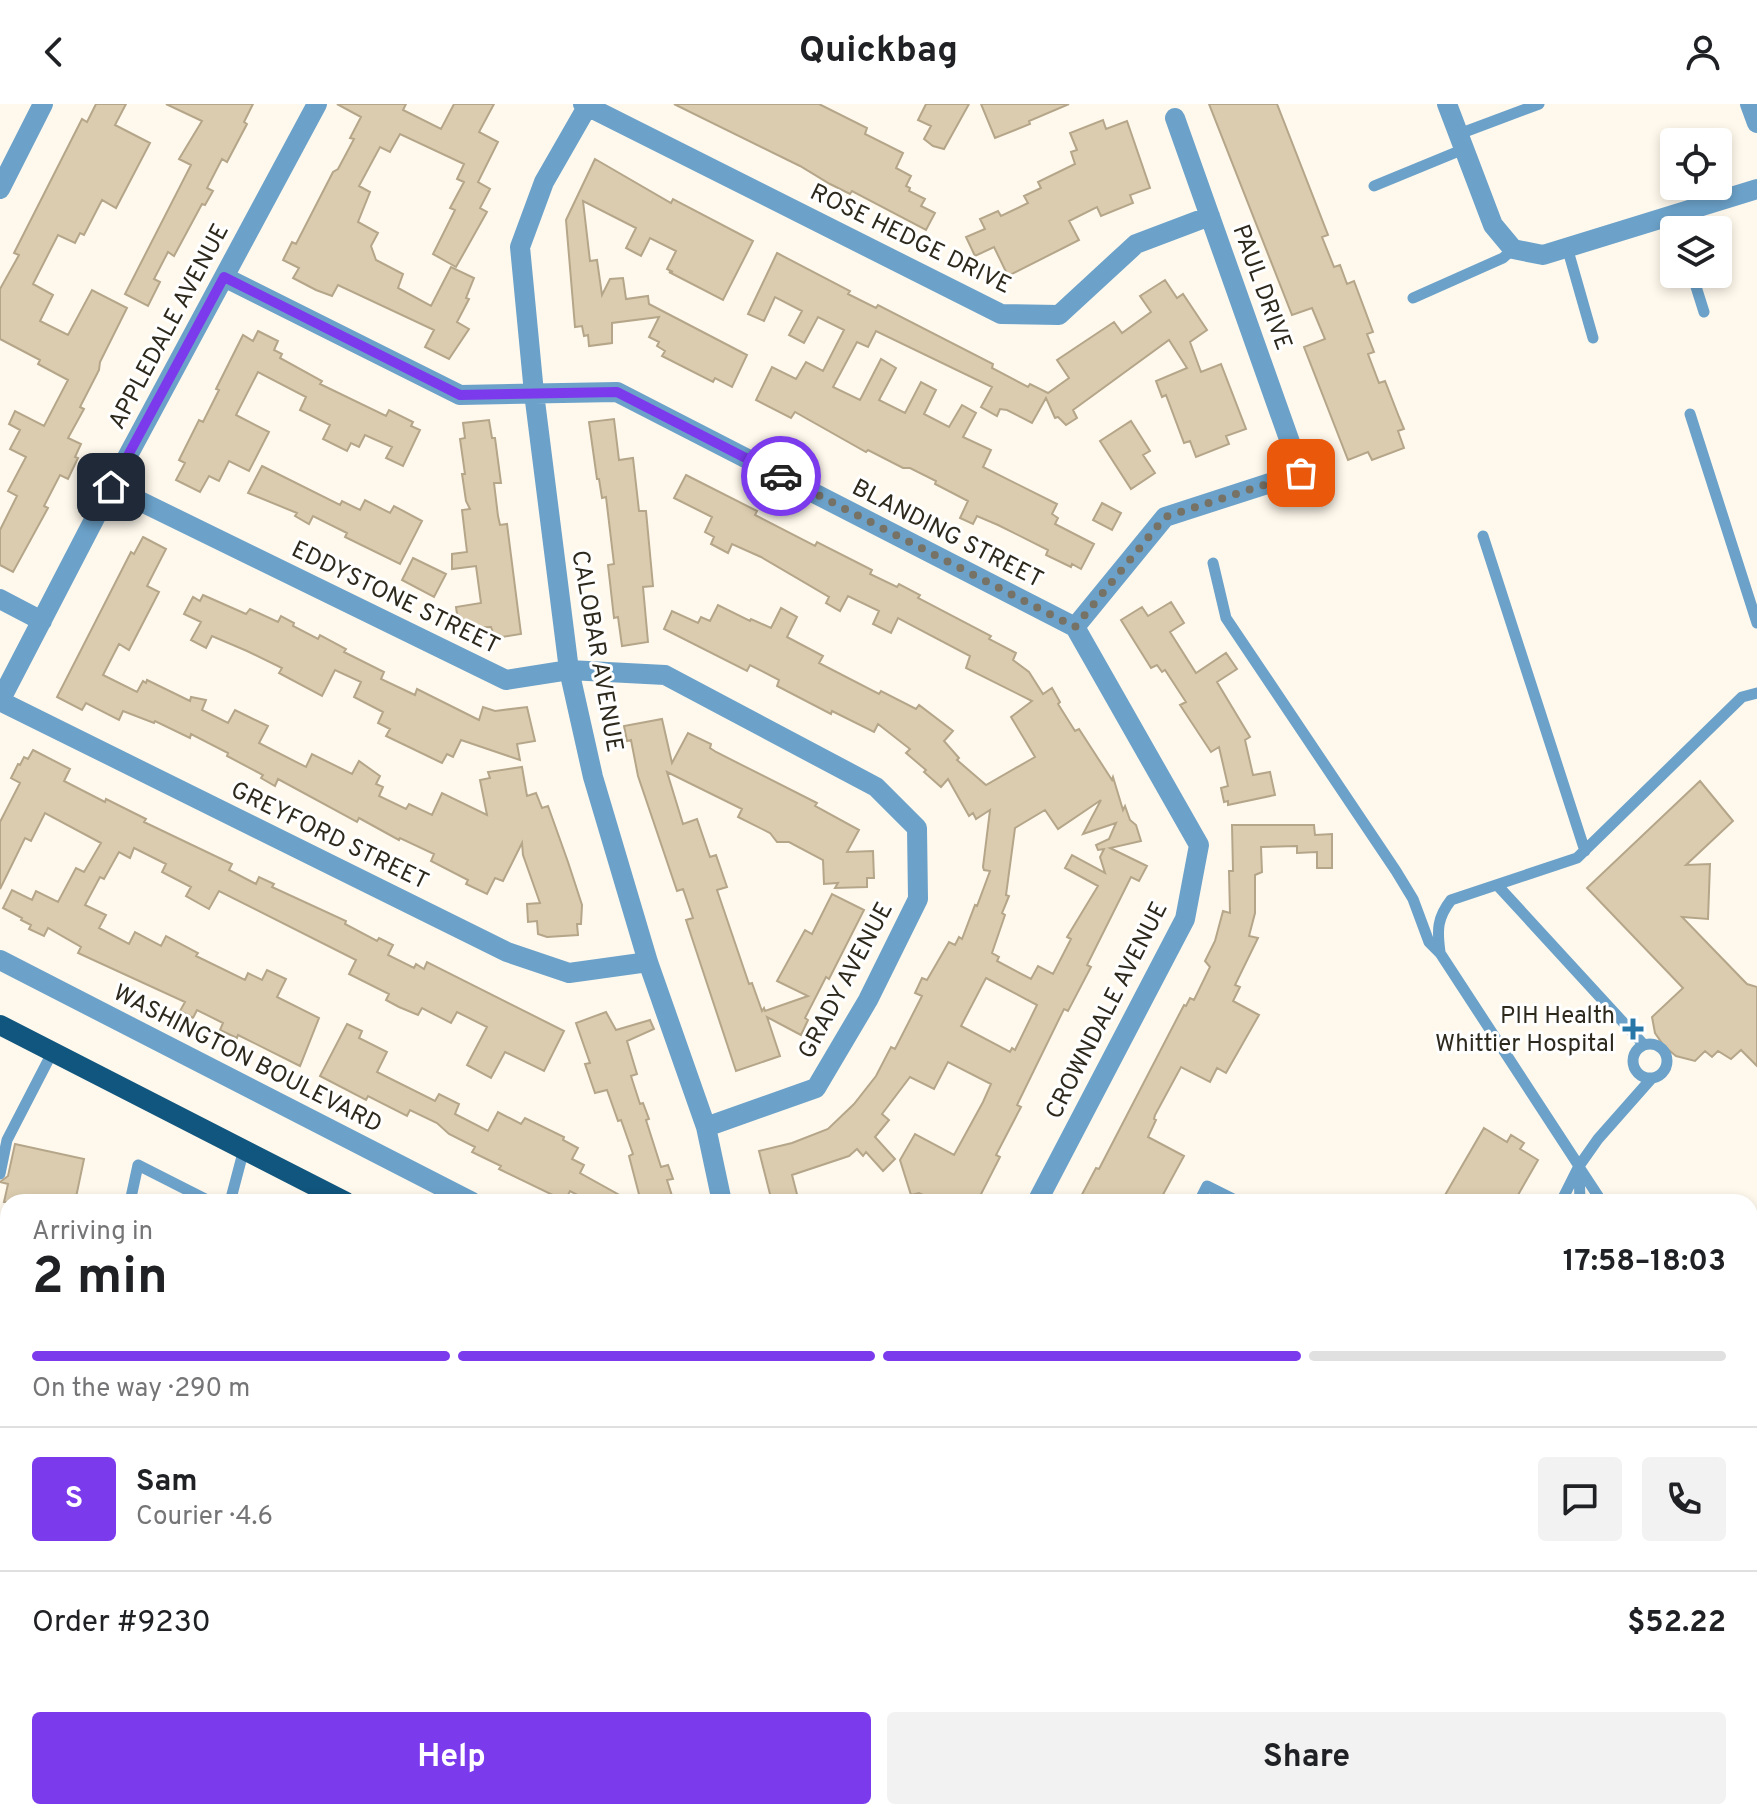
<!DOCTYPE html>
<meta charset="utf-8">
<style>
:root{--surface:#fff;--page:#f2f2f2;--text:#202124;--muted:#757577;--line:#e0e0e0;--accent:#7c3aed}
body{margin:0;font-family:Overpass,sans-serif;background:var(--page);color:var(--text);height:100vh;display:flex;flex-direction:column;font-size:30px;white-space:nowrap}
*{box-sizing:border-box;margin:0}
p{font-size:26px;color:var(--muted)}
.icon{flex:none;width:44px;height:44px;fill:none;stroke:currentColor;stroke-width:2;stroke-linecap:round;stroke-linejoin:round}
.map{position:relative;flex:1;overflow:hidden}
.sheet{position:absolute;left:0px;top:1090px;width:1758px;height:626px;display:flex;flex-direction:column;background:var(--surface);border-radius:24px 24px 0 0;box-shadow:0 4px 12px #0003}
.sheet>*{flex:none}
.controls{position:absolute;left:1660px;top:24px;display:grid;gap:16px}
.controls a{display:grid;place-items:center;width:72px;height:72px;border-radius:8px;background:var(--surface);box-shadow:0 4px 12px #0003;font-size:40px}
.pin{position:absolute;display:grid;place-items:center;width:68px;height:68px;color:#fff;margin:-34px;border-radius:16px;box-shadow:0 4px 12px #0006}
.courier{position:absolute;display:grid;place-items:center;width:80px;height:80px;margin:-40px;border:6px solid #7c3aed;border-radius:50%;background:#fff;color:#222;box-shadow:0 2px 10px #0007}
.headline em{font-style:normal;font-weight:700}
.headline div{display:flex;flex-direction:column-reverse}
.headline{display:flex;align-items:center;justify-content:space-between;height:136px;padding:0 32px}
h1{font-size:52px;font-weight:700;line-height:60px}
.bar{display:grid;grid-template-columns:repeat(4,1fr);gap:12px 8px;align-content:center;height:96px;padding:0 32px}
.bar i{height:10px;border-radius:6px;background:var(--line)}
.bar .selected{background:var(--accent)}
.bar p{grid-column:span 4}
.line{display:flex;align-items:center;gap:20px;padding:0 32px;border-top:2px solid var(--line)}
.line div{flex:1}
.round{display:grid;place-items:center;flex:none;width:84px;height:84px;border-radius:8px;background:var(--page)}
.primary-button{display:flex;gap:16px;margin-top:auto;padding:16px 32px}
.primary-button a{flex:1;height:92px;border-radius:8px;background:var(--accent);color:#fff;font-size:32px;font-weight:700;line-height:92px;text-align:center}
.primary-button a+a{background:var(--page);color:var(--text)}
header{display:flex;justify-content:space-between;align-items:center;height:104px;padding:0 32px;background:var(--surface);font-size:36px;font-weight:700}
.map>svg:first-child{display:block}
</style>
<header><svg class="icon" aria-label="back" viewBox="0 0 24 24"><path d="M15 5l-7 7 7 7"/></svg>Quickbag<svg class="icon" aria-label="person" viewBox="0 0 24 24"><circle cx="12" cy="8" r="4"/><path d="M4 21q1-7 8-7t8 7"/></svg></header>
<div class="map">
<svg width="1757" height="1715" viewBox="0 0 1757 1715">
<rect width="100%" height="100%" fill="#fff9ed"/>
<!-- building -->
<path fill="#dbccaf" stroke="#b5a68a" stroke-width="2" fill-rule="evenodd" d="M96,0H126L115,21L150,39L116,104L102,96L84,131L80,129L75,139L58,131L33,180L53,191L40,217L68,231L92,186L127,204L100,258L99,266L80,303L84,305L68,334L81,340L75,353L78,354L68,375L60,371L44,402L48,404L13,468L0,461V426L17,392L8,387L26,353L10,345L20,326L9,320L15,307L44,322L68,276L38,260L40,256L0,235V185L19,151L14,149L82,15L87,18Z
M166,0H253L244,18L247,20L227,58L222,55L207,84L213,87L205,101L202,100L174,152L168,148L154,175L160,178L148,202L125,190L191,61L179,55L202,17Z
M337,0H406L403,6L441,25L454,0H494L479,28L498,38L478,78L490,85L480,104L487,108L456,163L433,150L455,106L450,104L464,78L457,75L464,60L400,30L390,48L380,43L359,82L370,88L358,118L378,129L371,142L376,156L403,170L398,184L431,202L451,163L474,174L466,194L469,195L457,218L469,225L449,255L425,243L434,226L338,181L332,192L316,186L293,174L299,164L283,156L292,138L296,140L333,68L338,65L354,35L350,34L361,13Z
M674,0H819L867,24L865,30L903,49L896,64L911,72L906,82L910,84L909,87L925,95L921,102L935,109L926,126L852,87L850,90L830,80L800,62Z
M926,0H969L944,45L933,42L924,35L931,22L918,16Z
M981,0H1069L1029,17L1030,20L995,34Z
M1209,0H1277L1328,131L1322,133L1334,163L1340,161L1347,180L1354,177L1373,228L1367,230L1374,248L1368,250L1379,279L1385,277L1399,313L1404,325L1398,327L1404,344L1372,356L1368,348L1348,356L1304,243L1325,235L1312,204L1292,211Z
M1103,16L1106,25L1127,17L1150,84L1130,91L1133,99L1101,112L1097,103L1069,117L1079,136L1008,172L994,143L975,152L966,133L985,125L980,115L998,107L1001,112L1028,99L1024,92L1041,84L1038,78L1075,60L1071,48L1077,46L1070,29Z
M595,55L671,99L673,95L753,137L723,196L669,168H673L667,165L676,147L650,134L641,152L626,144L636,124L583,97L590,157L597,156L602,191L610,175L623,174L626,195L648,192L649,200L747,251L732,283L715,274L713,278L662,252L665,247L657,242L659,238L649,233L659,213L612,219V239L589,242L588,231L584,232L582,222L575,223L566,116Z
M777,149L850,187L848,190L876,204L878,201L993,260L992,264L1028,283L1030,280L1048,289L1069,274L1057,256L1114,218L1122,229L1151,208L1140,192L1165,176L1177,194L1183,190L1207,226L1190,238L1201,268L1221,260L1246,325L1226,332L1229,340L1196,353L1190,337L1184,339L1166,291L1162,293L1156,277L1187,264L1169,236L1073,306L1077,314L1066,321L1058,313L1055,314L1046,294L1032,319L1007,306L1000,305L997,312L981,303L992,283L876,227L868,243L857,238L833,283L860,296L881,255L896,264L879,296L905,309L921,278L936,286L924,310L949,323L962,301L976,309L963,333L991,346L983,363L1057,400L1052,410L1058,414L1055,420L1094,440L1081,465L1072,460L1071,463L1046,451L1048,446L998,421L977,412L973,420L960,414L968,397L935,380L936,377L910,364H903L868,346L866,348L795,308L791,314L756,296L772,263L796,275L806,258L823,267L844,226L818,213L804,239L789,231L802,207L775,193L764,217L748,210Z
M258,227L278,237L274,246L282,250L280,254L322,277L320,280L386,312L389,306L413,318L411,322L420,326L403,362L386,354L392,343L365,331L359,343L351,339L347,347L323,335L330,321L300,306L306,293L258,268L236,311L269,328L249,367L229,357L219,377L209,372L200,388L176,376L185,359L179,356L199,316L203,318L219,286L216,285L243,231L253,237Z
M614,315L619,356L633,354L639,407H646L653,482L643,483L648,538L622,542L618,513L614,514L608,461L614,460L606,393L602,394L599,375H597L589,318Z
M489,316L492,334H495L501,379H494L498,412L500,421L507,420L521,530L495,534L491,523L459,524L456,503L481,499L476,462L452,465V450L467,448L462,406L470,405L466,397L462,370H465L460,335L465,334L463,319Z
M1131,317L1150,347L1143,351L1155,369L1131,385L1100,337Z
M262,362L340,401L342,397L360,406L365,396L390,409L394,402L422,417L400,460L345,433L347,429L313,412L309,420L295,412L297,409L248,389Z
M686,371L757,407L755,411L815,442L817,438L872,466L870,470L897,483L899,480L920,491L918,494L991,532L989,535L1016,549L1013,556L1029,568L1043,590L1052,584L1060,598L1058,600L1075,627L1079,625L1112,676L1113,673L1123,706L1125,702L1130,716L1136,721L1141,737L1110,744L1147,762L1139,777L1131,773L1087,861L1091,863L1068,907L1064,905L1017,1001L1021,1003L996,1051L1000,1053L977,1098H937L919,1089L911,1091L900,1056L915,1030L954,1051L983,998L991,980L948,958L934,985L910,973L882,1010L889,1016L875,1033L895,1055L883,1067L866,1048L863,1052L857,1045L849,1052L792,1071L799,1098H772L759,1047L792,1039L828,1025L854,1000L876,972L891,943L895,945L922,892L915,889L922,874L927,876L949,838L955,841L959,833L962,835L975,801L977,802L990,767L984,766L983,763L990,706L976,715L973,709L969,712L948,675L941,683L924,668L926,666L906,649L910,645L878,620L874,628L832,607L831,610L777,582L779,576L750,561L747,567L664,525L672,507L698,519L701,513L710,517L718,501L750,517L751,515L771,524L781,504L797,513L787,533L823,552L819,559L879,590L881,587L916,605L919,601L953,627L944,637L959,654L957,656L986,681L1035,653L1011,613L1032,597L966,564L970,552L898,514L891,529L873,520L879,507L848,492L840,507L826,499L829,493L761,453L732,440L728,449L711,440L714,433L705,428L712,413L674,394ZM1101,696L1083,730L1116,719L1109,735L1096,741L1098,746L1104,745L1100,753L1105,769L1072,751L1065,764L1098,782L1067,833L1071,835L1053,870L1038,862L1031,875L997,857L999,853L992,849L1005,811L1002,809L1009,792L1006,791L1015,724L1045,706L1058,725ZM986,874L1037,901L1015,946L1012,944L1010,948L961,922Z
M1102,399L1121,409L1112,426L1093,416Z
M143,433L166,445L147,482L159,488L129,546L119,540L103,571L137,588L143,577L146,579L147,576L190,597L191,593L206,596L202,606L228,619L235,606L247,612L268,622L259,639L306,663L312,650L352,670L359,657L380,672L376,680L383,683L379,692L406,705L409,700L432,711L442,689L487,711L480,676L490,674L488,668L522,663L527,692L536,689L542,704L548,702L568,758L582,801L581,820H577L578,831L547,833L538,830L537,817L528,818L527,800L540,799L523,751L522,739L503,777L495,774L487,790L466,780L468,776L431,757L434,750L400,734L399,736L359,714L357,718L278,675L275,682L261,674L263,671L227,652L228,649L191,630L190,634L155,617L154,619L123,607L119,616L86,599L82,606L57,593L131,448L134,450Z
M413,454L446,470L434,493L402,476Z
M203,491L246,510L250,505L278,518L281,512L294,519L293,522L318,535L320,531L346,545L344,548L384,568L381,575L415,591L417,585L479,616L483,603L495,607L527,603L535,637L517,640L520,656L461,636L453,653L447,650L442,659L386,632L390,625L378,619L383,608L354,593L361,578L335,566L322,592L279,569L282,564L247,547L212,532L206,544L191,536L201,518L184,510L193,493L200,497Z
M1171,498L1184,519L1170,528L1196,569L1226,549L1237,565L1217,578L1250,633L1245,636L1253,671L1270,668L1275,691L1228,701V697L1224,698L1221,684L1228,682L1219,643L1211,648L1180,601L1186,598L1165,566L1162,568L1157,561L1151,564L1121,516L1142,503L1148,512Z
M662,615L672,659L688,629L711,640L710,644L716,648L817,699L815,702L859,726L847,748L873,747L874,774H867V783L835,784L838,779L824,780L823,756L789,738H777L770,729L738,713L742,705L667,668L683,720L697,715L710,753L716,751L727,783L717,786L749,880L752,879L762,907L764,904L765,907L808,892L777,877L805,826L812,830L832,790L864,806L829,875L826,873L805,914L808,916L801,931L767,913L780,952L736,967L686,816L693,814L683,785L677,787L638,672L631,636L627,637L624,622Z
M33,646L70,665L64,677L105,698L106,695L146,715L144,718L232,760L229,766L256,780L259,773L274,780L272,783L346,817L345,820L377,837L379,834L393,841L388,851L414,864L416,860L424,865L427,858L564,927L544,967L505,948L491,974L467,961L487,923L457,908L451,919L422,904L418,911L399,903L386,896L389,890L349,870L356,856L219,787L209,805L186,792L191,783L162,768L166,760L134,744L130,754L119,748L104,775L100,773L85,801L106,811L99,824L129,840L135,828L161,842L166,832L198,849L196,852L245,876L248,869L262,876L267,866L286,875L277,893L319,914L300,962L238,931L237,934L220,926L223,919L197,906L193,914L180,907L185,898L78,849L81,843L48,824L44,832L29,825L31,821L21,816L22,814L3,804L12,786L32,796L36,787L58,798L76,764L84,768L101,739L45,709L31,737L25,734L0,785V718L20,679L11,674L18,660L20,661L24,653L28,655Z
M1700,677L1733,717L1686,761L1710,760L1708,815L1682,813L1747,880L1757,883V962L1741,946L1731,955L1718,947L1712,953L1705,947L1695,957L1676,952L1664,942L1655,929L1652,913L1683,884L1587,784Z
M1232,721H1314L1315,731L1332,730V764H1317V748L1297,749V742L1261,743L1262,768L1255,771V809L1249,832L1258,834L1235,881L1240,883L1233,897L1259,911L1226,969L1217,964L1210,978L1181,963L1155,1011L1154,1015L1156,1016L1148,1033L1184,1052L1159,1098H1078L1096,1064L1099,1065L1184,901L1186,902L1190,894L1194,896L1210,863L1205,857L1215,837L1223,807L1230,809L1229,767H1233Z
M606,908L616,926L650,916L654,925L627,937L637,970L631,972L640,1000L643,999L649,1015L646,1016L661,1063L668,1061L673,1075L667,1076L674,1098H641L629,1052L633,1050L621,1016L618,1017L607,986L595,989L585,960L590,959L576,919Z
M347,920L362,927L359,934L387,948L377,968L435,997L439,990L459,1000L455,1010L488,1027L498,1008L521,1020L525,1014L564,1033L563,1036L578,1044L572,1055L584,1061L580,1069L632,1098H591L570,1087L565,1097L499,1065L501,1062L472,1048L475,1043L449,1030L437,1019L410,1006L407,1012L368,992L366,996L320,972Z
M1484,1024L1507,1038L1511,1031L1524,1039L1520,1045L1538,1056L1514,1098H1441Z
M15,1040L84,1055L75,1098H4L8,1080L0,1078L8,1072Z"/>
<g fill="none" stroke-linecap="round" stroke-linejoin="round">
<!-- service -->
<path stroke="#6ca2ca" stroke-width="11" d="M1459,30L1539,0
M1374,82L1464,45
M1674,110L1679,126
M1567,143L1593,234
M1692,170L1704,208
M1413,194L1503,154L1513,145
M1690,310L1757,519
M1483,432L1585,747
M1213,459L1226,514L1396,767L1413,795L1429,838L1440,849L1579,1062L1561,1098
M1498,782L1644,941
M1440,848C1437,826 1437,814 1451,796L1577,754L1742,593L1757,589
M1633 957a17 17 0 1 1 34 0a17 17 0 1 1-34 0Z
M1579,1063L1602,1098
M0,1070L7,1036L53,947
M130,1098L138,1061L211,1098
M230,1098L244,1045
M1199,1098L1207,1082L1239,1098
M1580,1098L1579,1062L1598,1035L1651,975
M0,1163L8,1166
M1750,1299L1757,1298
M1750,1310L1757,1321
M1750,1333L1757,1344
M0,1366L8,1326
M1750,1384L1757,1395
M0,1428L8,1429
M0,1529V1515L8,1517
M722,1708V1715
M879,1708L893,1715
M1124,1708L1137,1715
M14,1715L15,1708
M412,1715L413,1708
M559,1715L560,1708"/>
<!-- minor -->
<path stroke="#6ca2ca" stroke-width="20" d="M583,0L1001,210L1059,211L1136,140L1210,112
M1447,0L1493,121L1513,145L1543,151L1757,85
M1750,0L1757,19
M587,3L544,78L520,143L534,289L569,566L593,673L648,858L706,1023L722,1098
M0,85L43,0
M224,173L460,291L617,288L1075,523
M111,383L506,576L569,566L665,571L876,683L917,724L918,795L868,896L816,984L706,1023
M0,495L42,517
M1075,523L1165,413L1301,369L1175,14
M0,597L507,848L569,869L648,858
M0,597L111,383L317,0
M0,856L472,1098
M1037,1098L1185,815L1199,741L1075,523"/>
<!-- tertiary -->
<path stroke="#6ca2ca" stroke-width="20" d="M803,1708L804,1715"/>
<!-- primary -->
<path stroke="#11567e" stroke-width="20" d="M0,921L346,1098
M1750,1681H1757
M1598,1708L1603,1712L1660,1715"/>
</g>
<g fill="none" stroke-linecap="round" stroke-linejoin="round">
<!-- done -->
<path stroke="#777266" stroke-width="8" stroke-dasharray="0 14.4" d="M781,372L1075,523L1165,413L1301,369"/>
<!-- route -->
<path stroke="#7c3aed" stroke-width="10" d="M111,383L224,173L460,291L617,288L781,372"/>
</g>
<!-- markers -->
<path fill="#2776a8" stroke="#fff" stroke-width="3" d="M1629 913h8v8h8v8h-8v8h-8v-8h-8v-8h8z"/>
<g text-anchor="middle" stroke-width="6" stroke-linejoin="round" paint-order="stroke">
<!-- street labels -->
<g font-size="24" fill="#2e291d" stroke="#fff">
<text transform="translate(911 134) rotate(26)" y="8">ROSE HEDGE DRIVE</text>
<text transform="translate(1263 183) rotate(70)" y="8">PAUL DRIVE</text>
<text transform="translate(168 222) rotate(-62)" y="8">APPLEDALE AVENUE</text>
<text transform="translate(948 429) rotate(27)" y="8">BLANDING STREET</text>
<text transform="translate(396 493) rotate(26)" y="8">EDDYSTONE STREET</text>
<text transform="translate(598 547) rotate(80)" y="8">CALOBAR AVENUE</text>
<text transform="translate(330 731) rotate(26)" y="8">GREYFORD STREET</text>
<text transform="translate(845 876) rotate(-62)" y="8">GRADY AVENUE</text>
<text transform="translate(1106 906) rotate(-63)" y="8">CROWNDALE AVENUE</text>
<text transform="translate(248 954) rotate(27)" y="8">WASHINGTON BOULEVARD</text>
</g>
<!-- poi labels -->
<g font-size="24" fill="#2e291d" stroke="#fff" text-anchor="end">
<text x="1615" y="919">PIH Health<tspan x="1615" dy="28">Whittier Hospital</tspan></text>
</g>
</g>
</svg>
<div class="controls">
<a><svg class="icon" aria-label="locate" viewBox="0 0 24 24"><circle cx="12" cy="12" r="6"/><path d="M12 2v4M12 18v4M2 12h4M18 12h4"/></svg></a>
<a><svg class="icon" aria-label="layers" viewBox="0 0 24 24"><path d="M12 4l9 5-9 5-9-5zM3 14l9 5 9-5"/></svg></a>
</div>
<div class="pin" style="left:1301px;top:369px;background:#ea580c"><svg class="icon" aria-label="bag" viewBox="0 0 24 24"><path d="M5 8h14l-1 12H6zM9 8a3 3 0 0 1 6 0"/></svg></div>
<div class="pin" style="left:111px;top:383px;background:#1f2937"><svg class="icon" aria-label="home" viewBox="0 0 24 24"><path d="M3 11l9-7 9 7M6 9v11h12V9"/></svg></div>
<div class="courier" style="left:781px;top:372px"><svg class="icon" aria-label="car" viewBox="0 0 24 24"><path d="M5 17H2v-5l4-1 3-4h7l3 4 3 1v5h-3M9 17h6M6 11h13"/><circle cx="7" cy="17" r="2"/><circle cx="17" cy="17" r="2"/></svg></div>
<section class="sheet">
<div class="headline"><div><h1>2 min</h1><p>Arriving in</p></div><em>17:58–18:03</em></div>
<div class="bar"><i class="selected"></i><i class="selected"></i><i class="selected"></i><i></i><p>On the way · 290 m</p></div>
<div class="line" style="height:144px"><b class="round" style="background:var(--accent);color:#fff">S</b><div><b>Sam</b><p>Courier · 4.6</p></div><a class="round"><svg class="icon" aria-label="chat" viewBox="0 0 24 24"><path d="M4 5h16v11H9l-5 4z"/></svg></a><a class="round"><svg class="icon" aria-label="phone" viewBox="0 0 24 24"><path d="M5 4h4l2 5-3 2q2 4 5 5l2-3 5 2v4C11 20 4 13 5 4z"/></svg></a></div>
<div class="line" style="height:104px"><div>Order #9230</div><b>$52.22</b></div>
<div class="primary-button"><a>Help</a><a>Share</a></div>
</section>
</div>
